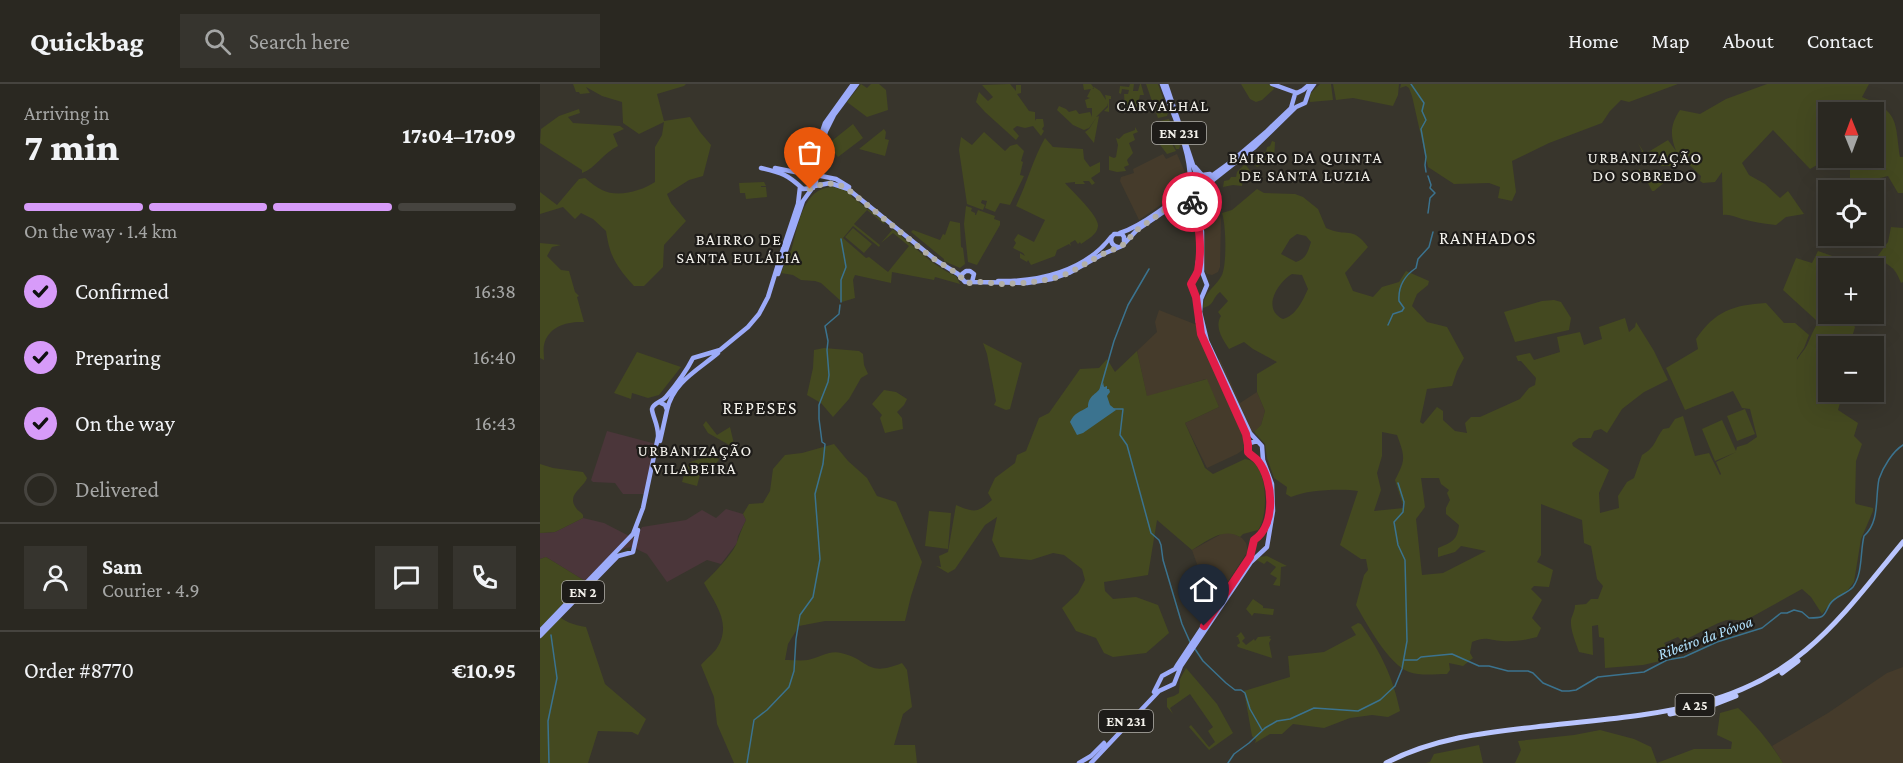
<!DOCTYPE html>
<meta charset="utf-8">
<style>
:root{--surface:#2a2821;--page:#36342e;--text:#f1f3f6;--muted:#a5a6a5;--line:#46443f;--accent:#d79bf9}
body{margin:0;font-family:"Crimson Pro",serif;background:var(--page);color:var(--text);height:100vh;display:flex;flex-direction:column;font-size:22px;white-space:nowrap}
*{box-sizing:border-box;margin:0}
p{font-size:20px;color:var(--muted)}
.icon{flex:none;width:33px;height:33px;fill:none;stroke:currentColor;stroke-width:2;stroke-linecap:round;stroke-linejoin:round}
.map{position:relative;flex:1;overflow:hidden}
.side{display:flex;flex-direction:column;background:var(--surface);width:540px}
.side>*{flex:none}
.needle{width:39px;rotate:359deg}
.tools{position:absolute;left:1278px;top:18px;display:grid;gap:12px}
.tools a{display:grid;place-items:center;width:66px;height:66px;border-radius:0px;background:var(--surface);box-shadow:0 6px 24px #0002,0 0 0 2px var(--line);font-size:30px}
.pin{position:absolute;display:grid;place-items:center;width:51px;height:51px;color:#fff;margin:-62px -26px;border-radius:50% 50% 50% 0;rotate:-45deg;box-shadow:0 0 6px #0007}
.pin .icon{rotate:45deg}
.courier{position:absolute;display:grid;place-items:center;width:60px;height:60px;margin:-30px;border:4px solid #e11d48;border-radius:50%;background:#fff;color:#222;box-shadow:0 2px 8px #0007}
.headline em{font-style:normal;font-weight:800}
.headline div{display:flex;flex-direction:column-reverse}
.headline{display:flex;align-items:center;justify-content:space-between;height:102px;padding:0 24px}
h1{font-size:39px;font-weight:800;line-height:45px}
.bar{display:grid;grid-template-columns:repeat(4,1fr);gap:9px 6px;align-content:center;height:72px;padding:0 24px}
.bar i{height:8px;border-radius:4px;background:var(--line)}
.bar .selected{background:var(--accent)}
.bar p{grid-column:span 4}
.line{display:flex;align-items:center;gap:15px;padding:0 24px;border-top:2px solid var(--line)}
.line div{flex:1}
.round{display:grid;place-items:center;flex:none;width:63px;height:63px;border-radius:0px;background:var(--page)}
ol{padding:0 24px;list-style:none}
li{display:flex;align-items:center;gap:18px;height:66px}
li p{margin-inline-start:auto}
li .icon{padding:6px;border-radius:50%;background:var(--accent);color:#111;stroke-width:4}
li:last-child{color:var(--muted)}
li i{width:33px;height:33px;border:3px solid var(--line);border-radius:50%}
header{display:flex;align-items:center;gap:36px;box-sizing:border-box;height:84px;padding:0 30px;background:var(--surface);border-bottom:2px solid var(--line)}
header strong{font-size:28px}
nav{display:flex;gap:33px;margin-inline-start:auto;font-size:21px}
.search{width:420px;height:54px;background:var(--page);display:flex;align-items:center;gap:15px;box-sizing:border-box;padding:0 21px;border-radius:0px;color:var(--muted);font-size:22px}
main{display:flex;flex:1;min-height:0}
.map>svg:first-child{display:block}
</style>
<header>
<strong>Quickbag</strong>
<div class="search"><svg class="icon" aria-label="search" viewBox="0 0 24 24"><circle cx="10" cy="10" r="6"/><path d="M15 15l6 6"/></svg>Search here</div>
<nav><a>Home</a><a>Map</a><a>About</a><a>Contact</a></nav>
</header>
<main>
<section class="side">
<div class="headline"><div><h1>7 min</h1><p>Arriving in</p></div><em>17:04–17:09</em></div>
<div class="bar"><i class="selected"></i><i class="selected"></i><i class="selected"></i><i></i><p>On the way · 1.4 km</p></div>
<ol>
<li><svg class="icon" aria-label="check" viewBox="0 0 24 24"><path d="M5 12l5 5 9-10"/></svg>Confirmed<p>16:38</p></li>
<li><svg class="icon" aria-label="check" viewBox="0 0 24 24"><path d="M5 12l5 5 9-10"/></svg>Preparing<p>16:40</p></li>
<li><svg class="icon" aria-label="check" viewBox="0 0 24 24"><path d="M5 12l5 5 9-10"/></svg>On the way<p>16:43</p></li>
<li><i></i>Delivered</li>
</ol>
<div class="line" style="height:108px"><a class="round"><svg class="icon" aria-label="person" viewBox="0 0 24 24"><circle cx="12" cy="8" r="4"/><path d="M4 21q1-7 8-7t8 7"/></svg></a><div><b>Sam</b><p>Courier · 4.9</p></div><a class="round"><svg class="icon" aria-label="chat" viewBox="0 0 24 24"><path d="M4 5h16v11H9l-5 4z"/></svg></a><a class="round"><svg class="icon" aria-label="phone" viewBox="0 0 24 24"><path d="M5 4h4l2 5-3 2q2 4 5 5l2-3 5 2v4C11 20 4 13 5 4z"/></svg></a></div>
<div class="line" style="height:78px"><div>Order #8770</div><b>€10.95</b></div>
</section>
<div class="map">
<svg width="1363" height="679" viewBox="0 0 1363 679">
<rect width="100%" height="100%" fill="#38352c"/>
<!-- commercial -->
<path fill="#453b2b" d="M623,70L626,75L637,70L648,95L642,106L599,136L580,97L581,93L594,89L593,85Z
M667,116L680,131L681,136L680,183L678,188L672,191L667,190L664,185L665,139L663,118Z
M619,226L657,241L672,279L680,275L700,319L717,308L725,327L721,341L716,347L704,352L705,360L703,366L697,370L667,384L645,339L679,323L666,295L607,313L597,267L617,248L615,238Z
M685,448L692,449L702,454L706,459L708,467L672,522L652,466Z
M1363,583V679H1243L1232,662L1288,629L1347,589Z"/>
<!-- industrial -->
<path fill="#4b363a" d="M67,347L116,360L104,410H83L75,399L53,398L51,396Z
M186,425L203,430L206,436L198,452L197,459L181,480L167,476L127,498L107,470L92,463L86,464L75,469L45,497L6,473L0,475V449L15,448L43,434L64,439L95,455L102,443L146,436L162,426L176,434Z"/>
<!-- green -->
<path fill="#444920" fill-rule="evenodd" d="M33,0H146L144,2L117,10L124,37L150,33L160,48L171,61L163,92L149,96L127,110L131,119L146,137L124,161L123,183L104,202H94C76,182 70,173 66,147L53,135L41,129L35,135L23,123L0,130V108L17,121L39,95L45,94C50,98 56,103 62,106C78,114 101,107 115,98V63L122,51L124,38L99,50L83,39L82,18L62,12L46,3L50,9L40,10L39,8H36Z
M321,0L327,4L331,0H339L346,6L348,26L327,33L307,18Z
M470,0L476,7V1H481V9L477,10L489,27L495,28V37L496,35H503L504,42L502,45L504,47L501,52L493,42L485,44L477,42L473,45L479,52L476,56L445,28L436,18L439,8L448,17L453,13L442,1Z
M543,0H551L554,4L552,5H554V3L560,7L566,16L565,11L571,12V15H569V28L564,27L568,23L567,19V22L556,33L559,32L554,59L545,48L549,45L556,34L549,44L544,46L533,41L517,26L519,22L526,25L529,28L536,26L539,30L550,28L552,33V24H547L545,16L550,14L547,13L551,5L544,6Z
M590,0H594L593,7H598L600,0H601L604,11H600L597,26L585,24L584,10H588L589,6L582,5L581,10L579,9L580,2L589,3Z
M606,0H618L628,28L627,32L618,34Z
M701,0H728L733,2L734,5L722,16L716,18L710,15Z
M780,0H791L793,16L770,18V10Z
M793,0H859L858,11L853,22L813,14L796,16Z
M861,0H1138L1089,18L1081,16L1070,27L1062,39L1009,59L972,77L976,108L972,117L958,114L960,103L949,99L914,100L888,83L872,12L869,4L866,2L860,4Z
M1227,0H1329L1322,13C1359,28 1355,36 1360,73H1363V109H1358L1348,92L1328,97L1313,106L1310,95V80L1284,77L1270,85L1233,46L1202,79L1209,91L1225,100L1240,114L1248,107L1264,130L1246,133L1236,141C1225,140 1213,138 1202,135C1195,133 1190,130 1183,131L1182,88L1175,98L1163,99L1160,97L1161,92L1139,71L1132,73V82H1121L1122,72L1100,70L1102,67L1098,59L1105,70L1128,56L1136,67C1130,51 1130,41 1140,26L1160,30L1186,15ZM1334,28V74H1288V28Z
M39,25L40,29L28,33L33,39L80,42L84,45L73,50L78,62C63,69 56,84 42,89V86L0,59L1,45L19,32Z
M629,35L640,62L639,65H636L629,49L623,44L625,47L623,49L628,60L631,58L636,67L627,70L618,58L620,56L616,48L620,43V37Z
M313,40L323,54L298,73L291,65L288,77L281,76L284,63L291,65L288,60Z
M595,43L598,48L593,50L595,56L589,59L593,69L587,76L589,81L584,83L586,87L577,88L569,86V72L574,74L576,73L578,61L576,54L579,55L584,50L595,46Z
M344,45L346,48L345,55L349,56L345,72L319,65Z
M444,48L465,67L470,62L477,60L484,67L481,77L483,78L480,91L484,92L470,121L460,119L455,128L445,124L447,117L442,116L441,119L445,121L443,126L427,120L419,66L421,53L432,61Z
M505,54L513,63L543,65L544,75L550,83L560,78V88L551,94L555,99L552,101L549,97H543L545,100H535V98L525,99C532,107 559,132 558,142C557,151 548,155 541,160L540,158L538,160L535,156L530,159L531,162L529,160L517,166L515,172L491,181L488,176L487,178L480,174V169L485,172L483,169L473,164L476,159L474,156L478,150L494,158L505,136L476,122C487,99 493,75 505,54Z
M732,57L735,58L734,76H725V79L717,83L711,76L720,69L726,68L727,63L730,62Z
M705,80L711,88L703,94L702,102L693,101L683,103L684,97L689,96L691,93H696L697,88Z
M1099,85L1101,86V95L1119,97L1121,87H1138L1114,107H1112L1107,97L1098,98Z
M224,98L226,102H221V103H226L227,113L206,115L205,109H200L199,99Z
M294,103L306,106L312,111V113L345,138L344,140L327,126L314,140L340,161L339,163L313,142L303,154L326,174L329,173L348,188L369,162L353,149L341,159L353,145C373,161 392,182 416,192L420,200L395,193L394,196L352,188L351,199L315,191L313,196L315,214L302,218L281,199L275,197L261,196L253,191L241,189L249,168L251,167C258,144 262,102 294,103Z
M717,105L724,109L755,110L763,113L778,125L786,144C807,154 812,141 828,163L805,189L813,207L833,213L842,203L859,198L866,187L889,197L888,201L877,210L872,222L887,238L907,243L924,274L917,287L912,302L887,305L880,338L883,340L897,323L903,327V336L915,347L927,349L925,339L931,333H940L980,315L989,304L995,301L996,294L981,277H978L976,272L990,269L994,276L1020,268L1017,253L1040,248L1044,261L1062,255L1059,243L1085,234L1089,248L1095,243L1096,238L1114,267L1128,296L1104,308L1082,325L1067,349L1061,345L1054,347L1051,354H1039L1032,359L1033,362L1069,386L1059,409L1060,429L1079,424L1078,412L1087,398L1094,394L1102,371C1116,363 1114,357 1123,345L1129,344L1135,335L1143,332L1155,372L1169,369L1180,391L1181,390L1176,378L1196,368L1175,377L1162,345L1182,336L1196,367L1197,363L1207,360L1217,353L1210,325L1202,324L1193,307L1145,326L1126,284L1158,265L1156,255C1175,227 1193,221 1226,219L1244,239H1255L1269,251L1264,264L1257,274V276C1260,270 1266,265 1268,259C1278,236 1280,229 1306,230L1315,243L1310,260L1288,262V271H1287L1283,276L1288,278V308H1303L1298,326L1318,339L1314,352L1322,360L1316,377L1315,418L1316,420L1333,424V427L1321,455L1314,498L1308,506L1292,517L1282,530L1271,513L1262,505L1208,535C1200,538 1192,534 1184,537C1169,542 1157,551 1142,557L1138,553L1124,559L1133,574L1103,581L1065,584L1064,554L1059,553L1058,541L1052,542L1053,571L1039,568C1036,559 1030,546 1031,536C1032,531 1035,527 1035,521L1046,520L1051,515H1058L1063,502L1057,495L1051,462L1044,459L1042,436L1001,420V471L997,478L1013,486L1009,503L994,502L991,505L1002,516L992,534L1001,544L997,553C986,556 974,558 962,557C948,556 946,552 932,558L930,569L933,574L923,582L909,579L910,586L907,590C895,590 880,592 869,588C849,581 826,539 816,521L824,491L828,486L826,475H821L800,461L818,407C802,404 765,406 751,413L746,410L747,403L734,394L727,374L725,360L714,348L721,341L725,327L717,308V290L737,278L713,265L704,258L689,265C683,256 674,243 681,232L678,228L688,217L680,208C671,215 676,220 663,224C664,207 675,204 682,191C687,179 686,141 682,129L692,126ZM757,150L766,152L771,158C768,168 766,175 756,178L741,170L750,155ZM752,190L762,191L768,205C763,216 756,232 743,235C721,225 738,198 752,190ZM842,348L857,351C865,373 866,375 855,396L864,424L834,427L841,406L837,389L842,372ZM881,394H899L901,400L909,406L907,409L910,416L906,424V430L919,441C917,457 912,458 898,464V473L915,468L921,462L946,467L903,489L882,491L876,435L885,423Z
M426,122L432,124L431,127L435,129V131H436L438,126L455,132L454,135L460,137V141L437,181L428,178L424,140Z
M410,137L420,139L421,163L423,164L425,180L420,184L404,177V175L371,148L373,146L400,156L403,150L405,151Z
M1351,143L1363,144V198L1361,199C1355,182 1350,183 1337,173L1348,158Z
M313,144L332,160L324,169L305,153Z
M0,159L21,161L12,163L7,172L21,186L29,187L35,208L39,212L37,213L44,238C28,237 8,242 4,261C3,265 4,271 4,276L0,274Z
M1278,167L1298,174L1303,184H1288V229L1282,231L1277,237L1243,206L1256,174L1272,179Z
M1014,216L1021,218L1031,234L1029,246L975,258L964,228L1002,217Z
M443,259L482,279L470,325L466,326L454,321L456,317L447,270Z
M284,264L319,267L323,270L324,281L328,290L321,294L309,315L293,333L281,319L267,311L273,284L274,266Z
M597,267L607,312L667,295L679,323L645,339L665,384L673,390L705,375C729,377 729,432 718,446L703,450L700,453C683,443 667,457 652,466L617,436L608,491L564,498L565,507L573,515L596,513L618,521L629,549L606,569L573,573L564,569L556,554L536,547L522,524L538,509L545,496L542,485L524,471L513,469L491,476L460,473L452,456L457,433L445,441L415,485L408,489L396,482L401,483L399,472L408,468L416,421C435,429 437,429 452,416L448,409L455,394L475,379L477,371L486,367L499,334L509,329L540,285L559,284L567,275L575,288Z
M97,268L141,283L119,311L108,314L92,309L91,315L74,309Z
M344,306L356,308L367,315L364,321L357,328L362,334L363,345L345,349L340,334L342,331L332,320Z
M1205,325L1215,350L1197,357L1187,332Z
M166,337L177,351L190,343L194,360L191,362L168,349L163,341Z
M294,360L308,377L327,394L337,412L356,418L382,478L371,512L365,537H285L259,542L248,560L245,576C252,576 261,577 268,576C279,574 289,566 301,569C329,575 326,594 362,579L367,586L372,623L363,630L354,661H375L377,679H194L177,640L174,613L161,581C166,575 173,570 177,564C192,540 176,521 164,499C172,491 194,469 197,458C200,450 202,444 206,436L203,430L209,420L223,419L230,407L233,385L245,371L262,369Z
M176,370L179,376L176,379L173,380L172,384L162,383L157,402L142,398L147,381L149,382L150,378Z
M0,380L13,384L43,388L47,394C44,404 26,410 36,424C38,427 41,428 43,431V434L15,448L0,449Z
M389,427L411,429L408,465L385,462Z
M727,472L747,482L741,483L740,502L733,501L737,494L730,490L736,483L727,477L724,480L717,476L715,478L714,477L719,473Z
M6,473L45,497L15,529C24,538 34,541 46,543L65,600L106,635L98,651L92,648L58,647L48,679H0V475Z
M713,515L723,522V524L734,525L733,531L714,529L712,532L706,525Z
M818,539L821,540C841,569 853,593 860,627L848,633L832,631L810,634L784,644L753,640L742,650H730L715,659L716,656L712,652L704,607L750,593L748,572L784,568L816,551L811,543Z
M701,548L705,554L702,557L706,561L714,555L715,557L718,553L731,552L729,554L731,555L729,559L732,574L698,563L697,561L700,559L698,553H696Z
M646,584L677,620L693,649L669,666L649,643L651,641L669,663L675,658L668,647L673,643L650,610L630,624L633,630L627,623V614L634,612L639,609L640,595Z
M1198,624C1215,640 1230,658 1243,679H975L981,666L978,657L1034,651L1060,646L1094,655L1111,663L1117,679L1154,665H1191L1192,658L1177,651L1180,629Z
M939,661L943,679H886L890,678L894,670Z"/>
<!-- water -->
<path fill="#3b738f" d="M563,298L564,303L567,302V305H569L570,308L567,312L570,321L576,326L543,349L537,351L530,338C534,329 540,328 548,323C548,309 561,310 563,298Z"/>
<g fill="none" stroke-linecap="round" stroke-linejoin="round">
<!-- stream -->
<path stroke="#3b738f" stroke-width="1.5" d="M871,0L884,19L882,27L886,36L881,45L886,73L885,81L886,88
M888,92L891,101L890,104L895,109L890,114L888,129
M301,218V196L306,183L301,155
M848,241L853,230L862,227L864,224L859,217C858,203 864,192 876,184L878,175L889,163L893,148
M560,306L574,257L588,221L609,185
M573,325H583L580,351L587,361L611,449L619,456L621,461L623,476L642,540L650,558
M655,565L663,577L686,599L695,606H701L705,609L710,625L722,646
M864,576H877L881,573L912,570L939,582H949L968,587H988L993,589L1003,599L1022,607H1029L1036,606L1058,593L1104,588L1127,576L1144,573L1177,558L1222,544L1241,529H1247L1254,526L1262,528L1269,534C1286,534 1283,532 1290,520C1295,512 1307,510 1313,503C1323,489 1320,468 1324,452C1340,438 1335,414 1339,395C1343,383 1353,367 1363,361
M9,679L8,637L17,594L11,551
M207,679L214,636L227,626L249,603L254,587L256,555L260,531L273,513L280,475L275,410L283,380L285,360L282,358L279,335V321L288,298L289,291L287,266L288,257L285,242L299,230L300,221
M688,679L694,670L709,659L725,644L737,637L750,635L774,624L818,627L840,616L855,602L862,585L867,557L865,476L858,461L854,438L863,428L864,418L858,399"/>
<!-- major -->
<path stroke="#9cabf9" stroke-width="4.5" d="M626,0L658,96
M732,0L757,9
M655,83L662,91L670,90
M221,84C242,89 247,90 263,105L273,104
M235,84L255,88L268,86L275,90
M265,87L272,77L285,39L313,0
M276,91L296,95L309,103
M660,97L670,93L692,77L726,48L751,24L755,10L763,6L770,0
M275,102L290,99L308,105L397,177L418,190L425,198H432L434,190L430,187H426L422,190V195
M663,104L715,63L756,23L765,19L769,7L774,0
M652,109L659,146V169
M580,149C599,143 639,116 650,99C651,66 633,31 622,0
M578,163C571,162 569,155 574,150H582L584,153V159
M658,177L657,189L651,200L656,213L658,238L663,255L706,350L708,361
M238,190L263,117L276,99V77L286,47L294,31L317,0
M458,197C499,198 545,187 571,153
M431,198L487,199L512,195L529,189L563,170L582,162L597,146L652,109
M127,326C133,298 158,286 178,269
M120,357L127,326L125,321L121,319
M0,547L93,450L103,424L118,353C119,342 112,331 112,325C113,319 122,318 126,313C136,301 146,288 153,274L180,266L208,243L219,230L228,213L240,174L258,120L260,103
M0,552L78,472L93,468L98,446
M614,608L622,592L635,585L638,580L709,473L714,456C737,441 733,400 719,379C715,373 710,372 707,365L710,359L717,357
M539,679L551,672L564,659
M551,679L619,607L634,600L641,582L711,478L727,463L733,427L732,400L723,376L722,362L710,349L667,257L660,228L661,215L667,201L662,188V148L659,118L663,102L658,96H653L650,99"/>
<!-- highway -->
<path stroke="#b9c5fe" stroke-width="5" d="M1242,589L1258,577
M1130,630L1173,621L1196,612
M846,679C895,653 950,648 1004,642C1097,631 1191,630 1266,566C1303,535 1332,495 1363,458"/>
</g>
<g fill="none" stroke-linecap="round" stroke-linejoin="round">
<!-- done -->
<path stroke="#b2afa8" stroke-width="6" stroke-dasharray="0 10.8" d="M270,105C281,99 293,98 305,103L391,173L418,190L425,198L429,199L441,198L462,200L486,199L512,195L529,189L563,170L582,162L597,146L632,121L645,115L652,118"/>
<!-- route -->
<path stroke="#e11d48" stroke-width="8" d="M652,118C660,138 662,166 658,187C656,192 653,196 651,200L656,213L661,250L706,350L708,361V368C711,372 715,373 718,377C734,397 736,442 714,456L710,473L664,542"/>
</g>
<g text-anchor="middle" stroke-width="4.5" stroke-linejoin="round" paint-order="stroke">
<!-- shield labels -->
<g fill="#1e1c19" stroke="#b3b1ac" stroke-width="1.5">
<rect x="612" y="38" width="54" height="22" rx="4.5"/>
<rect x="22" y="497" width="42" height="22" rx="4.5"/>
<rect x="1135.5" y="610" width="39" height="22" rx="4.5"/>
<rect x="559" y="626" width="54" height="22" rx="4.5"/>
</g>
<g font-size="14" font-weight="bold" fill="#f3f1eb">
<text x="639" y="54">EN 231</text>
<text x="43" y="513">EN 2</text>
<text x="1155" y="626">A 25</text>
<text x="586" y="642">EN 231</text>
</g>
<!-- neighbourhood labels -->
<g font-size="16" letter-spacing="1.5" fill="#f3f1eb" stroke="#1e1c19">
<text x="623" y="27">CARVALHAL</text>
<text x="766" y="79">BAIRRO DA QUINTA<tspan x="766" dy="18">DE SANTA LUZIA</tspan></text>
<text x="1105" y="79">URBANIZAÇÃO<tspan x="1105" dy="18">DO SOBREDO</tspan></text>
<text x="199" y="161">BAIRRO DE<tspan x="199" dy="18">SANTA EULÁLIA</tspan></text>
<text x="155" y="372">URBANIZAÇÃO<tspan x="155" dy="18">VILABEIRA</tspan></text>
</g>
<!-- water labels -->
<g font-size="16" font-style="italic" fill="#b2e2fd" stroke="#1e1c19">
<text transform="translate(1165 553) rotate(-20)" y="6">Ribeiro da Póvoa</text>
</g>
<!-- quarter labels -->
<g font-size="18" letter-spacing="1.5" fill="#f3f1eb" stroke="#1e1c19">
<text x="948" y="160">RANHADOS</text>
<text x="220" y="330">REPESES</text>
</g>
</g>
</svg>
<div class="tools">
<a><svg class="needle" viewBox="-14 -14 28 28"><path d="M0-13l5 13h-10z" fill="#e53935"/><path d="M0 13l5-13h-10z" fill="#a5a6a5"/></svg></a>
<a><svg class="icon" aria-label="locate" viewBox="0 0 24 24"><circle cx="12" cy="12" r="6"/><path d="M12 2v4M12 18v4M2 12h4M18 12h4"/></svg></a>
<a>+</a>
<a>−</a>
</div>
<div class="pin" style="left:270px;top:105px;background:#ea580c"><svg class="icon" aria-label="bag" viewBox="0 0 24 24"><path d="M5 8h14l-1 12H6zM9 8a3 3 0 0 1 6 0"/></svg></div>
<div class="pin" style="left:664px;top:542px;background:#1f2937"><svg class="icon" aria-label="home" viewBox="0 0 24 24"><path d="M3 11l9-7 9 7M6 9v11h12V9"/></svg></div>
<div class="courier" style="left:652px;top:118px"><svg class="icon" aria-label="bike" viewBox="0 0 24 24"><circle cx="6" cy="16" r="4"/><circle cx="18" cy="16" r="4"/><path d="M6 16l4-8h5l3 8M10 8l3 8H6M13 5h3"/></svg></div>
</div>
</main>
